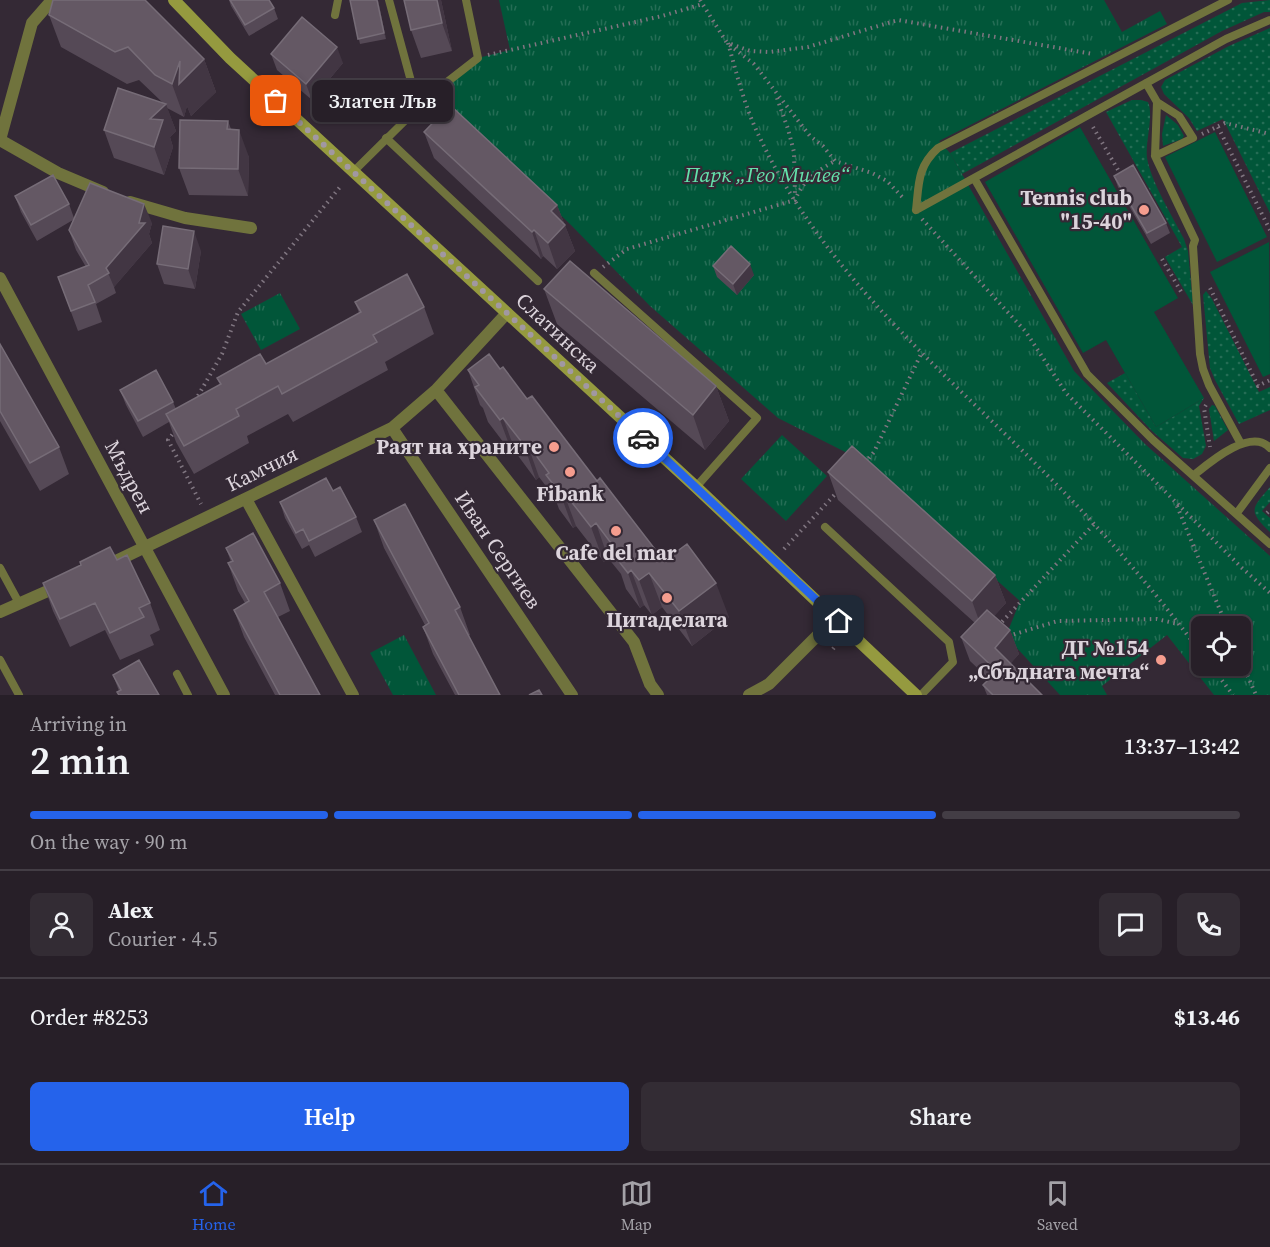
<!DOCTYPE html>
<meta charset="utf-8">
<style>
:root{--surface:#271f28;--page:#332c34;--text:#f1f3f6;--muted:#a4a2a8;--line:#433d45;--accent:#2563eb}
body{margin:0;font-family:"Source Serif 4",serif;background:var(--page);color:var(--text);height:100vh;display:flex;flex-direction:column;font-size:22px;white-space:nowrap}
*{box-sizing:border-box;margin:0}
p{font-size:20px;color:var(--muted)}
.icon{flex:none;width:33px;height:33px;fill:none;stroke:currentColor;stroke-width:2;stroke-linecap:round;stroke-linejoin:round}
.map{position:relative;height:695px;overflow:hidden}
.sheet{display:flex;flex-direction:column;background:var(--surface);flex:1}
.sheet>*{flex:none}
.controls{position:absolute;left:1191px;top:616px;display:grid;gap:12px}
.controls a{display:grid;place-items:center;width:60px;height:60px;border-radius:9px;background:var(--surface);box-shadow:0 2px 4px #0004,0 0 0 2px var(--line);font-size:30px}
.pin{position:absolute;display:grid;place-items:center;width:51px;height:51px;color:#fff;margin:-26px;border-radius:12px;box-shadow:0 3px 9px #0006}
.courier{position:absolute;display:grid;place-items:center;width:60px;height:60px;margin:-30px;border:4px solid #2563eb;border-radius:50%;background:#fff;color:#222;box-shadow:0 2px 8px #0007}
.bubble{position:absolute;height:42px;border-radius:9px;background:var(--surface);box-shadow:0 2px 4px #0004,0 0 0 2px var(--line);font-size:20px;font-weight:600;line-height:42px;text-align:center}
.overview em{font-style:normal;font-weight:600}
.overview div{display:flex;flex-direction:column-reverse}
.overview{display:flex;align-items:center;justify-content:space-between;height:102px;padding:0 30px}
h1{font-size:39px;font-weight:600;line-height:45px}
.bar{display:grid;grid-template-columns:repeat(4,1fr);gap:9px 6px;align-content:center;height:72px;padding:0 30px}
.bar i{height:8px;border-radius:4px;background:var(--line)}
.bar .active{background:var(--accent)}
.bar p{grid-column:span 4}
.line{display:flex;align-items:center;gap:15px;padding:0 30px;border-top:2px solid var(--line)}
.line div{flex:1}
.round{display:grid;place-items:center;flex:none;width:63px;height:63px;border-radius:9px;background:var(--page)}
.cta{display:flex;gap:12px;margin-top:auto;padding:12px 30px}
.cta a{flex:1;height:69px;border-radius:9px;background:var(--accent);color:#fff;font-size:24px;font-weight:600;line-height:69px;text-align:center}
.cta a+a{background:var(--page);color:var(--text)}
.tab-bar{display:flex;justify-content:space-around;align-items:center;height:84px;border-top:2px solid var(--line);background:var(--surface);font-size:16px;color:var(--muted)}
.tab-bar a{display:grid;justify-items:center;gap:3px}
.tab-bar .active{color:var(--accent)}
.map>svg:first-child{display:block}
</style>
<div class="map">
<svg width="1270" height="695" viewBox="0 0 1270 695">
<defs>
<pattern id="grass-dots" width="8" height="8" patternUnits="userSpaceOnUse" patternTransform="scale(1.5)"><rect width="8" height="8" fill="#015639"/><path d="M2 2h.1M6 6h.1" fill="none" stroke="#256d55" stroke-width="1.8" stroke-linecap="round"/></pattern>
<pattern id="park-tufts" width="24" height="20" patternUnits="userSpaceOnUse" patternTransform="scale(1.5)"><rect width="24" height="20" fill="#015639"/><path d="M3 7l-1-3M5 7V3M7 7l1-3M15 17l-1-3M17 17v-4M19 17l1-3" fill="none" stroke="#256d55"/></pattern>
</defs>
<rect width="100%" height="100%" fill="#342935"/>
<!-- grass -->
<path fill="url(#grass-dots)" d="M1270,0V12H1264L1222,31L962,174L950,153L1242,3Z
M1270,28V213L1223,119L1197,131L1189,118L1164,94L1161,87L1165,80L1229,46Z
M1132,100H1141L1148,102C1154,116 1145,141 1147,158C1151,182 1173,217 1184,239L1188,251L1193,305L1165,257L1182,247L1106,112Z
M1166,115L1178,125L1184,136L1182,139L1163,146L1162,134Z
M1206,291L1212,299L1259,392L1270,387V410L1239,424L1215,380L1210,368L1203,295Z
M1125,373L1156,427L1204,398L1199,406L1206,446L1202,454L1193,459L1183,458L1152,431L1107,383Z
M1212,405L1215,406L1228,430L1214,441L1209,409Z
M1270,487V502L1262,511L1270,518V532C1248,511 1251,509 1270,487Z"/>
<!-- park -->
<path fill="url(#park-tufts)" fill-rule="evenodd" d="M499,0H1104L1122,32L1160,11L1167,24L939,141L950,153L1074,371L1145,444L1270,556V695H1214L1167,635L1102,686L1107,695H1060L1006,636L1020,601L865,462L778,418L650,306L571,225L433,93L478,58L510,50ZM1202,627H1240V666H1202Z
M280,293L300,329L261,350L241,314Z
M782,435L827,476L786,521L741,479Z
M404,635L436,695H393L370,653Z"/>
<!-- pitch -->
<path fill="#015639" d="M1080,127L1178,298L1154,312L1204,398L1156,427L1106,340L1083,353L985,182Z
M1215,132L1267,237L1217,262L1165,157Z
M1269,242L1270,374L1263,377L1210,272Z"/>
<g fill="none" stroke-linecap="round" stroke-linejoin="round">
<!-- path -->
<path stroke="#807681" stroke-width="4" stroke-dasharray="1.5 4.5" stroke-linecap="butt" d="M700,0L727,43L754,64L810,136L823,146L835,161L872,173L887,181L905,200
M728,43C737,75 745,108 760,138C834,295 980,399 1094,524C1132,565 1168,609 1202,654
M731,44L750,51L769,52L808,47L898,20L1093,54
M488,55L662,16L703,4
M777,98L788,129L794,152L795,196
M1093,127L1121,175
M1218,127L1270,230
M1202,134L1225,123L1270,134
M922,219L1026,332L1066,393L1242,568L1270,593
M1162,259L1183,295
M603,267L627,249L795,200C803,180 817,171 835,161
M1210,288L1258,386L1270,380
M195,401L222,354L238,312L340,187
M1206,405L1204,408L1210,447
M176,430L168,440L201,504
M865,463L874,452L922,352
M1177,506L1227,627
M1267,513L1270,510
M784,549L839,490
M998,626L1094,524
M1008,636L1058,621L1157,619L1178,624
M833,649L836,645
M1240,659L1256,695
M1211,666L1233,695"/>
<!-- lane -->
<path stroke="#70733d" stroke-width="8" d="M389,0L418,107
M335,15L338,0
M1270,20L1226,39L974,178L1087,374L1153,440L1270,544
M1146,83L1157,102L1155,156L1195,240L1193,246L1200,354L1203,369L1209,385L1241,444
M386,138L538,281
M1155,156L1193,138L1179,116L1157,102
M353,172L433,93L478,58L466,0
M916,210C919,184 917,167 938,148L1228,0
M916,210L974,178
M594,273L757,418L696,487
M1194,475C1210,462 1251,427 1270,448
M1237,513L1270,468
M825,527L949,642L953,662L921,695
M0,568L19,603
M0,660L19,695
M177,674L188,695"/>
<!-- street -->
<path stroke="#70733d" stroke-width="12" d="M0,140L58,173L103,192
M0,140L32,23L52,0
M130,202L185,218L251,228
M0,278L224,695
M436,390L634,642L650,684L658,695
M392,428L572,695
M246,499L353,695
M114,562L392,428L436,390L507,313
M0,612L59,586
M749,695L769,684L835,618"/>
<!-- secondary -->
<path stroke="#959a3f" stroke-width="12" d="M174,0L230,58L696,487L916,695"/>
</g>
<!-- wall -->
<path fill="#554956" d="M229,0H269L274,8L278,19L249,36L231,6Z
M350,0H378L386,39L360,44Z
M404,0H441L452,51L421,58L411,30Z
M49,15L204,59L216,92L191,116L187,106L184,117L167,108L176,131L170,137L173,147L164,175L114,158L104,130L162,102L139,80L127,84L61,47Z
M271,54L343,63L312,100L277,70Z
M228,121L231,129L249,157L248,196L189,195L179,168Z
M424,132L557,205L575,251L557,269L543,256L541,259L434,158Z
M1114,176L1166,223L1170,233L1151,244L1118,187Z
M15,196L69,204L74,218L152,223L149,234L152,243L114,287L116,293L96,304L102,322L78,331L58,277L86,267L76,250L69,230L73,220L37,241L21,212Z
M201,251L195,289L164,284L157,264Z
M713,266L754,275L737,295L717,277Z
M544,289L716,386L729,421L705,450L557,324Z
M355,302L424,307L434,334L385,362L388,370L293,422L288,414L247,436L249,443L194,474L176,442L169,422L143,437L126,405L120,390L173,402L176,409L220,385L217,378L266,364L359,313Z
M0,344L59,447L69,474L40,491L0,421Z
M500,369L527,399L597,481L664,561L729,617L692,646L662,607L652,615L644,605L640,608L626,589L621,574L608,558L604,562L576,526L573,528L559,509L555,498L539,477L536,480L516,453L513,455L488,422L483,408L480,405L468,370Z
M828,472L995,575L1006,603L994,616L1010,630L1019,654L1010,664L1042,695H987L983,685L989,679L970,661L961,637L975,623L838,500Z
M333,491L356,517L362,532L315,557L309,545L302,549L285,518L280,502Z
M374,520L460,607L470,635L468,636L500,695H455L433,654L423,627L425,625L384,548Z
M226,548L280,583L290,611L278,617L320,695H275L244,637L234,610L245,603L238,591L228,563L231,562Z
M117,560L150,603L160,630L150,635L154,645L120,660L105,630L70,647L53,611L43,583Z
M113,675L159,695H118L117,692L119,691Z"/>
<!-- shaded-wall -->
<path fill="#423643" d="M377,0H378L386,39L384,33Z
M437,0H441L452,51L442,23Z
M337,47L343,63L312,100L306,84Z
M204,59L216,92L191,116L187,106L184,117L172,84L180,61Z
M166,104L176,131L170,137L173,147L164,175L154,147L150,119Z
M239,130L249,157L248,196L238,169Z
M144,204L152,223L149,234L152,243L114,287L106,268L139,223Z
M557,205L575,251L557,269L548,243L551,211Z
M534,230L543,256L541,259L532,232Z
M194,231L201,251L195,289L188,269Z
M750,264L754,275L737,295L733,284Z
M716,386L729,421L705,450L693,415Z
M503,418L516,453L513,455L500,420Z
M527,443L539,477L536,480L524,445Z
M563,491L576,526L573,528L560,493Z
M596,523L608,558L604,562L591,527Z
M631,570L644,605L640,608L628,573Z
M649,573L662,607L652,615L639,580Z
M995,575L1006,603L982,629L972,601Z
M716,583L729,617L692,646L679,611Z
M1010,630L1019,654L1003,672L995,648Z"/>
<!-- building -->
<path fill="#645864" stroke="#766c77" stroke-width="1.5" d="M53,0H145L204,59L179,84L180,61L172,84L155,75L128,47L115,52L49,15Z
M230,0H269L274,8L245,25Z
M350,0H377L384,33L358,39Z
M404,0H437L442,23L411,30Z
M302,17L337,47L306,84L271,54Z
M118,88L166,104L150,119L163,120L154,147L104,130Z
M450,105L557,205L551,211L565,225L548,243L534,230L532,232L424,132Z
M180,120L228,121L227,129L239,130L238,169L179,168Z
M1133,165L1166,223L1147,233L1114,176Z
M53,175L69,204L31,225L15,196Z
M90,183L144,204L139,223H145L106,268L109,273L88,285L95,302L71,311L58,277L89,265L69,230Z
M163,226L194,231L188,269L157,264Z
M731,246L750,264L733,284L713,266Z
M570,261L716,386L693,415L544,289Z
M407,274L424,307L373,335L377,342L282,394L278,386L236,409L239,416L184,446L166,414L221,384L217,378L260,354L266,364L361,312L355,302Z
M0,344L59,447L30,463L0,411Z
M489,354L500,369L503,367L527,399L532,396L597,481L600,478L664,561L687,544L716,583L679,611L649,573L639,580L631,570L628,573L613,554L617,551L596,523L591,527L563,491L560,493L546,475L549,473L527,443L524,445L503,418L500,420L475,387L479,385L468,370Z
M156,370L173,402L138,421L120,390Z
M852,446L995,575L972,601L828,472Z
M326,478L333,491L340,487L356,517L309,541L303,529L296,533L280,502Z
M405,504L460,607L455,610L500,695H459L423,627L429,623L374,520Z
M253,533L280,583L264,592L320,695H280L234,610L249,601L228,563L233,561L226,548Z
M110,547L117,560L127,555L150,603L139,608L144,617L110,633L95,603L60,619L43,583L81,565L80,562Z
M987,610L1010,630L995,648L1042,695H993L983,685L997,671L961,637Z
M139,660L159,695H119L117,692L121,690L113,675Z
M539,690L542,695H529Z"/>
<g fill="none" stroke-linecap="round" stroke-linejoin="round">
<!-- done -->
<path stroke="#a198a2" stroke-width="6" stroke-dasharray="0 10.8" d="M276,101L643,438"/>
<!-- route -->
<path stroke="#2563eb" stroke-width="8" d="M643,438L839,621"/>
</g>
<!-- markers -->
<g fill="#f59d8e" stroke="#342935" stroke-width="2">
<circle cx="1144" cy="210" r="6"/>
<circle cx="554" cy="447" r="6"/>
<circle cx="570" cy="472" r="6"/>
<circle cx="616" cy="531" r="6"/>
<circle cx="667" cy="598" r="6"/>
<circle cx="1161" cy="660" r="6"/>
</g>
<g text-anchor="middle" stroke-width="4.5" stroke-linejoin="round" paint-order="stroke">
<!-- park labels -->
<g font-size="21" font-style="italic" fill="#64e3ac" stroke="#342935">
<text x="767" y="182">Парк „Гео Милев“</text>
</g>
<!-- poi labels -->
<g font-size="21" font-weight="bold" fill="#dcd4dc" stroke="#342935" text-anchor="end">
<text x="1132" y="205">Tennis club<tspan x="1132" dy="24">"15-40"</tspan></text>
<text x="542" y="454">Раят на храните</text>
<text x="570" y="501" text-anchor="middle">Fibank</text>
<text x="616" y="560" text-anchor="middle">Cafe del mar</text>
<text x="667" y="627" text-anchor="middle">Цитаделата</text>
<text x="1149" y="655">ДГ №154<tspan x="1149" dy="24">„Сбъдната мечта“</tspan></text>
</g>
<!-- street labels -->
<g font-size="21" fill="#dcd4dc" stroke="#342935">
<text transform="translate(558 333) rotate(43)" y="7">Слатинска</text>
<text transform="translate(262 469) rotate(-26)" y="7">Камчия</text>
<text transform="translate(129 477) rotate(62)" y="7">Мъдрен</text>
<text transform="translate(498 550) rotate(56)" y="7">Иван Сергиев</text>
</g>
</g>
</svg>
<div class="controls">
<a><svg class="icon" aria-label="locate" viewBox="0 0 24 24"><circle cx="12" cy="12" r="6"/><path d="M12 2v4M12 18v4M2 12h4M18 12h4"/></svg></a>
</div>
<div class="pin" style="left:276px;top:101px;background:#ea580c"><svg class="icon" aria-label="bag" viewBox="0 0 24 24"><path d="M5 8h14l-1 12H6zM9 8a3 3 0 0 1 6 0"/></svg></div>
<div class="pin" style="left:839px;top:621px;background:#1f2937"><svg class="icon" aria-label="home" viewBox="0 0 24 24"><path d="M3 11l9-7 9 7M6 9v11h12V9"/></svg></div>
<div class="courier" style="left:643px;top:438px"><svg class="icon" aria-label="car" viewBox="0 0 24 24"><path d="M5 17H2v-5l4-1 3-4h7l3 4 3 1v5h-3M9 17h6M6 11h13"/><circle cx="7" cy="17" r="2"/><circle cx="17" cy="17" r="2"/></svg></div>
<div class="bubble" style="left:312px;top:80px;width:141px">Златен Лъв</div>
</div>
<section class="sheet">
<div class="overview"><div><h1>2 min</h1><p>Arriving in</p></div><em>13:37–13:42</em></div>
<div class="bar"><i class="active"></i><i class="active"></i><i class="active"></i><i></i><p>On the way · 90 m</p></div>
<div class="line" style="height:108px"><a class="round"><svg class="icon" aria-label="person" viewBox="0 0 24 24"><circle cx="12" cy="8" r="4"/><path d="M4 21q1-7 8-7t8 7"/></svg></a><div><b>Alex</b><p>Courier · 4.5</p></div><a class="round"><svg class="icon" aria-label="chat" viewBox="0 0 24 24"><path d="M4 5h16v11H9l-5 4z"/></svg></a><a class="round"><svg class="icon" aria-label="phone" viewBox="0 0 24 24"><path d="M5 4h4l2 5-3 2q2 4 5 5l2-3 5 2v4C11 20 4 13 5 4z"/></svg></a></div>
<div class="line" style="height:78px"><div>Order #8253</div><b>$13.46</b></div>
<div class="cta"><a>Help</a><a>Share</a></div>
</section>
<nav class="tab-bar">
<a class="active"><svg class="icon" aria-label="home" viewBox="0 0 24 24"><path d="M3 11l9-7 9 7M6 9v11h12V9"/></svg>Home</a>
<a><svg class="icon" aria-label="map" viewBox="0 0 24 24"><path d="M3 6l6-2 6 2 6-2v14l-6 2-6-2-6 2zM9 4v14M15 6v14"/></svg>Map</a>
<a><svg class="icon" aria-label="saved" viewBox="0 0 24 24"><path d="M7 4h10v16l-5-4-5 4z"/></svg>Saved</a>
</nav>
